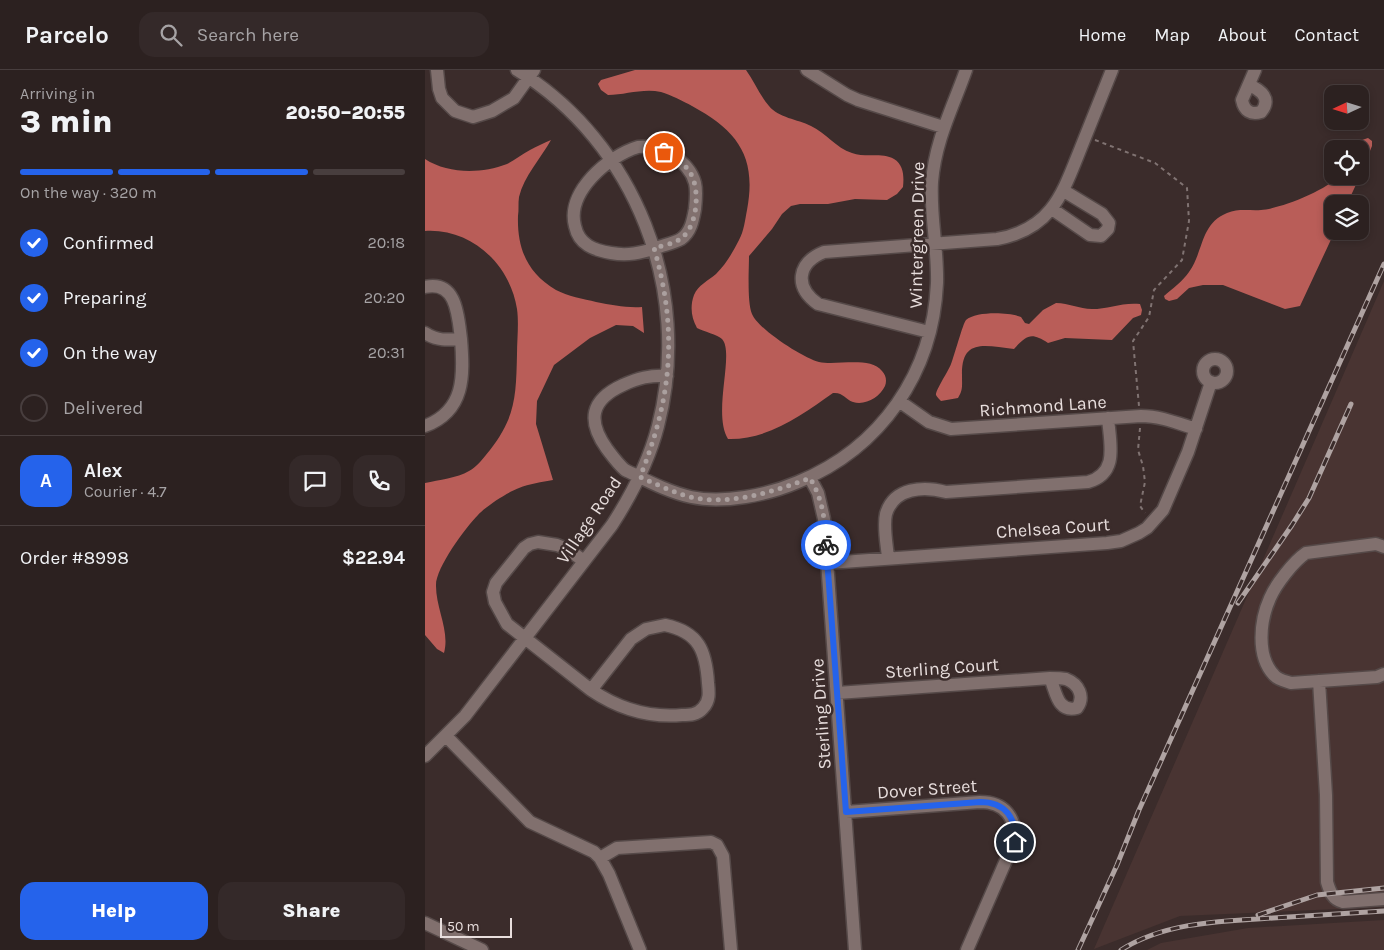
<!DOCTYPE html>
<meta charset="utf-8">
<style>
:root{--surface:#2c2120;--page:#342929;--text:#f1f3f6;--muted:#a6a3a5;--line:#483e3e;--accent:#2563eb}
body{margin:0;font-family:Karla,sans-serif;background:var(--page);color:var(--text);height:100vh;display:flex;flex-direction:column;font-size:19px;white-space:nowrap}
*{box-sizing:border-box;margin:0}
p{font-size:16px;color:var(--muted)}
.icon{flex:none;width:28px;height:28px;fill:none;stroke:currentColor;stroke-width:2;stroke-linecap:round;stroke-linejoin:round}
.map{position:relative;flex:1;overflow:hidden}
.sheet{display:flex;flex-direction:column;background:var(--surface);width:425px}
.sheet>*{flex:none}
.needle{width:32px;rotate:266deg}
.fabs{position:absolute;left:899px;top:15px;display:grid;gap:10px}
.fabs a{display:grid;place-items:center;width:45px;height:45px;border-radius:10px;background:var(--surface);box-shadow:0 2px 8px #0003,0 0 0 1px var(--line);font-size:25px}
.scale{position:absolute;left:15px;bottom:12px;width:72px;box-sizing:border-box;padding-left:5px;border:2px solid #e8dedd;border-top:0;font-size:14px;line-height:18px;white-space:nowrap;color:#e8dedd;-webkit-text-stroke:4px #3b2c2b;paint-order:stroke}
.pin{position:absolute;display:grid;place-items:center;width:42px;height:42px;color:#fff;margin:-21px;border:2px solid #fff;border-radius:50%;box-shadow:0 1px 5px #0007}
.courier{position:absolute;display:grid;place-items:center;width:50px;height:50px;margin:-25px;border:4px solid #2563eb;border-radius:50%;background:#fff;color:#222;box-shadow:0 1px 6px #0007}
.head em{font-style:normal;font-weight:800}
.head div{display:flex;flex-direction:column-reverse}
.head{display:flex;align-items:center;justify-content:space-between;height:85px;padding:0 20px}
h1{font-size:32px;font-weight:800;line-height:38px}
.bar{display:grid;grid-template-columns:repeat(4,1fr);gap:8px 5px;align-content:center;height:60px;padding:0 20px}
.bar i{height:6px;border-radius:4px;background:var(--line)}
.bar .current{background:var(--accent)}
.bar p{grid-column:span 4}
.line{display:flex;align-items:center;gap:12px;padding:0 20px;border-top:1px solid var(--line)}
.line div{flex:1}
.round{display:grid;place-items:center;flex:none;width:52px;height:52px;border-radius:15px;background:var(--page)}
ol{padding:0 20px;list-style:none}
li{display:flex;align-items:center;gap:15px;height:55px}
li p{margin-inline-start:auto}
li .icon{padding:5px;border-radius:50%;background:var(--accent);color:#fff;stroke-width:4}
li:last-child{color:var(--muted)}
li i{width:28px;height:28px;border:2px solid var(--line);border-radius:50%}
.button{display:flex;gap:10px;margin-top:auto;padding:10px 20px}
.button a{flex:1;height:58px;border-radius:15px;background:var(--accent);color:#fff;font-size:20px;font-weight:800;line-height:58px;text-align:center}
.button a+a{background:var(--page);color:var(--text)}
header{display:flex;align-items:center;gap:30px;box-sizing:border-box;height:70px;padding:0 25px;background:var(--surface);border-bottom:1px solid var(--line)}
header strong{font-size:24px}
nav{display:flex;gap:28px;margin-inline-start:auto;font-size:18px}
.search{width:350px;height:45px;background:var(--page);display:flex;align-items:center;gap:12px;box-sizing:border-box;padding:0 18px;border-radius:15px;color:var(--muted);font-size:19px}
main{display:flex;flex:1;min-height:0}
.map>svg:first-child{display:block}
</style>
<header>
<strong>Parcelo</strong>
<div class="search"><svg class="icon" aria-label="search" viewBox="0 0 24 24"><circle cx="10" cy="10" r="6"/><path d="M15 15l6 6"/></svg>Search here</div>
<nav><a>Home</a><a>Map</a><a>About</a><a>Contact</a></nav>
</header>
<main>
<section class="sheet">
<div class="head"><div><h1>3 min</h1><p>Arriving in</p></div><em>20:50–20:55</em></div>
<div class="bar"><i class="current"></i><i class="current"></i><i class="current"></i><i></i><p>On the way · 320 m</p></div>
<ol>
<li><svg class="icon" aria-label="check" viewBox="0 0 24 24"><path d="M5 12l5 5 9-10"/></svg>Confirmed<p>20:18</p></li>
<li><svg class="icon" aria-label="check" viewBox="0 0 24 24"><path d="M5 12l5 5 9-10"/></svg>Preparing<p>20:20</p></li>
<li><svg class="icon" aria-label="check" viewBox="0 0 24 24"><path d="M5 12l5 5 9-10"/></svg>On the way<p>20:31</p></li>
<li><i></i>Delivered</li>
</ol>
<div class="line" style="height:90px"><b class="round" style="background:var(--accent);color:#fff">A</b><div><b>Alex</b><p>Courier · 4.7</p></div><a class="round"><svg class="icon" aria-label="chat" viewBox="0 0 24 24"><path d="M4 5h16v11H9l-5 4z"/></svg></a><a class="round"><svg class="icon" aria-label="phone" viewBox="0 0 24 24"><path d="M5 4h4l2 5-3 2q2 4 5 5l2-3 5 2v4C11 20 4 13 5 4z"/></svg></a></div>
<div class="line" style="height:65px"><div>Order #8998</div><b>$22.94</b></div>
<div class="button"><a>Help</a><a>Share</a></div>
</section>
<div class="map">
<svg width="959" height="880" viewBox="0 0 959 880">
<rect width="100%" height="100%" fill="#3b2c2b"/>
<!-- built -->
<path fill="#493432" d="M959,211V837L755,846L669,879Z
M959,850V880H722L736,873L823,858Z"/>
<!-- water -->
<path fill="#b95d58" d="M210,0H321C329,11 335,26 344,36C354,48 372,49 386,56C401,63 411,78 427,83C440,88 457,82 469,89C479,95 479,107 478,117L472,124L462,130L430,129L403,134H375L366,136L357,144L347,159L324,186C324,200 322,232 327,244C333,259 378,288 394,292C411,296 445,286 457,301C461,305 462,311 460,316C455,327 440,336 428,332C420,329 418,322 408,323C377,345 343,370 303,369C287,343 310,283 297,269C293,265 278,261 272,258C266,247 265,236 269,225C273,215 283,211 291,204C301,194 308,182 314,170C319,161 320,150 322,140C332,87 313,61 267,36C258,31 246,25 236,22C218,18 200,25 183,25L176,20L173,14L176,10Z
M943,68L947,71V76L935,105V79H932L937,70Z
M126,70C116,88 99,106 94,127C93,133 94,140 93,146C92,178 102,203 131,220C142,226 159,229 171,232C187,235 201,238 217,237L219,263L208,256L191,255L165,268L129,295L112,331L111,354L128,410C117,412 104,414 94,418C83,422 61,436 53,445C40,458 10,499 11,516C11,539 25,561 19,583L12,579L0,565V413C14,410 32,408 44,401C52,397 59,387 65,380C91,347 91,325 92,284C92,270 94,253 92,239C85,194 46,158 0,161V89C23,104 56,104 82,94C90,90 97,84 105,80C112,76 119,73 126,70Z
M913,106H935L922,134H908V161H910L875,236L860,239L798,215H778L764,218L752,229L744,231L740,229L739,226C747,219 758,211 764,202C779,181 775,154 802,143C814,138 825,141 836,140C854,139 903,120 913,106Z
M631,233C644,233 654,239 667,239C683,239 698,232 715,234L717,240L716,245L708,248L687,270L640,268L623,273C606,262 602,265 589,279C561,276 536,267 537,306C537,316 538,320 533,328L516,331C514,329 512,327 511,325C510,321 524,300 526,294C529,287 538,253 541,250C551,241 584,242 596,247L600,253L604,254L618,240Z"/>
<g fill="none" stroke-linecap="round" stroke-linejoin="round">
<!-- minor casing -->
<g stroke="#554948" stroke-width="15">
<path id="minor" d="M12,0L14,19L17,28L30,41L48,47L67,41L89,28L109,0
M382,0L422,25L433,30L518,57
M824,15C836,20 847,29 836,42C826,45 819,41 817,30L830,0
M213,77C235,75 264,90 270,113C272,121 271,130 270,139C268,150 266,162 256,169C249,173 239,175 231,178C215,183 203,186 186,183C169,180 154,175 150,156C141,122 183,86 213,77Z
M627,139L665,165L676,166L683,159L684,153L677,144L639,121
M0,217C32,210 33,246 36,269C23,270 12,271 0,263
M504,262L393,234C369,217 372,193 399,182L572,169C628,159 638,122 657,75C667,50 677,25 687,0
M778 301a12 12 0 1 1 24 0a12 12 0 1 1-24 0Z
M242,306C225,305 213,308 198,315C165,330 162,351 182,379C188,387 193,394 200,400C221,410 243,422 266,427C298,434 343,425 373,412C456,378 508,303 512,213C513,179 505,146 507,112C510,71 528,37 541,0
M474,331L504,352L526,359L716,346C735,346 752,353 771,359
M0,356C40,341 39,306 36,269
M385,408L393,423L399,449L430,880
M959,477L951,474L881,483C869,491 851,514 845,528C835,550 831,586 849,605C853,610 860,611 866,613L952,607L959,604
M463,488C462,475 458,457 461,444C469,417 499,416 521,422L663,412C694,403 685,374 683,348
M159,491L142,479L132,475L113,472L105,474L99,478L71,513L68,522L70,532L82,554L166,620
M403,493L682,473L696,471L714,463L722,458L738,440L763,382L786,312
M240,555C274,562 281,581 283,613C284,622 285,631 278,638C272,645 265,645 257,645C223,648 194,639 166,620L206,569L221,559Z
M894,611L901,725L902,812C905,822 908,830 918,832L959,829
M412,623L625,608C630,608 636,608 641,609C654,614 660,627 652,638C632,643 631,621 625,608
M21,666L105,752L169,782L175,788
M0,686L40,646L187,455C207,424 224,391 233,356C268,221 211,73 92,0
M421,742L555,732C580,732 592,748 589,772L542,880
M0,853L57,880
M215,880L184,804L175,788L192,778L286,772L292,775L298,786L306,880"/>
</g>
<!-- path -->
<path stroke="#807372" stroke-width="2" stroke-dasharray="4 4" stroke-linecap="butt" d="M670,70L730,93L762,118L764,151L757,190L729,220L724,247L708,271L714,336
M715,358L713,380L718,396L720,412L715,436L720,443"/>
<!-- minor -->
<use href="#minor" stroke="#81706e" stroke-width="12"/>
<!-- rail casing -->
<g stroke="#afa3a2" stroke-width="5">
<path id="rail" d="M813,533L867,455L884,428L926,334
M833,845L892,825L959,818
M653,880L692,795L714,740L959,194
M696,880C740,852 797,851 848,848C885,846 922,843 959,841"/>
</g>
<!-- rail -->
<use href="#rail" stroke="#3b2c2b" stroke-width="3" stroke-dasharray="9" stroke-linecap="butt"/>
</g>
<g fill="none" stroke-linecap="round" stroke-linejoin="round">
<!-- done -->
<path stroke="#aba09f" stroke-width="5" stroke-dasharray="0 9" d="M239,82C247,87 258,92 264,101C276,117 273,158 255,169C248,174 237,176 229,178C253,261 247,327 215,407C231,414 247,422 265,427C303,436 349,422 385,408C398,430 400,450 401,475"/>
<!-- route -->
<path stroke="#2563eb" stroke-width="6" d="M401,475L421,742L555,732C580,732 592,748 590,772"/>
</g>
<g text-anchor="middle" stroke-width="5" stroke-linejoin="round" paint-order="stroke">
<!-- street labels -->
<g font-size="18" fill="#e8dedd" stroke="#3b2c2b">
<text transform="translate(492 165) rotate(-89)" y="6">Wintergreen Drive</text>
<text transform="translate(618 336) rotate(-4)" y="6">Richmond Lane</text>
<text transform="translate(164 450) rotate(-56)" y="6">Village Road</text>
<text transform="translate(628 458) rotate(-4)" y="6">Chelsea Court</text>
<text transform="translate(517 598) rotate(-4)" y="6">Sterling Court</text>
<text transform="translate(396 644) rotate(-94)" y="6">Sterling Drive</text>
<text transform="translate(502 719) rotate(-4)" y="6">Dover Street</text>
</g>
</g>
</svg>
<div class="fabs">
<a><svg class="needle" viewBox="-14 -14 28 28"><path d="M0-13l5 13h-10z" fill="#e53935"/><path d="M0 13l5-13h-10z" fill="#a6a3a5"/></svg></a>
<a><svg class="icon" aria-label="locate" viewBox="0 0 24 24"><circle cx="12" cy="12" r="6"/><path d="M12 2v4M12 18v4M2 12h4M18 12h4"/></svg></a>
<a><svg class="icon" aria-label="layers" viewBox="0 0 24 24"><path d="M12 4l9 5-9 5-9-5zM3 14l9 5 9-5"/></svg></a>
</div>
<div class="scale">50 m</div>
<div class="pin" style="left:239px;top:82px;background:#ea580c"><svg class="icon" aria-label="bag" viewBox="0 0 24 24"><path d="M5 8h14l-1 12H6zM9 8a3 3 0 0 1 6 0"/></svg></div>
<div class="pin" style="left:590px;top:772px;background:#1f2937"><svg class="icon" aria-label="home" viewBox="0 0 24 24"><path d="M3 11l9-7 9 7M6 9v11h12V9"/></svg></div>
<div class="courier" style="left:401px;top:475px"><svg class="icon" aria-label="bike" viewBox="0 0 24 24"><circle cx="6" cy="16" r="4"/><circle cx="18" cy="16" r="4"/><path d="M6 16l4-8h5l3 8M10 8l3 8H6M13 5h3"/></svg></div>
</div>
</main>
